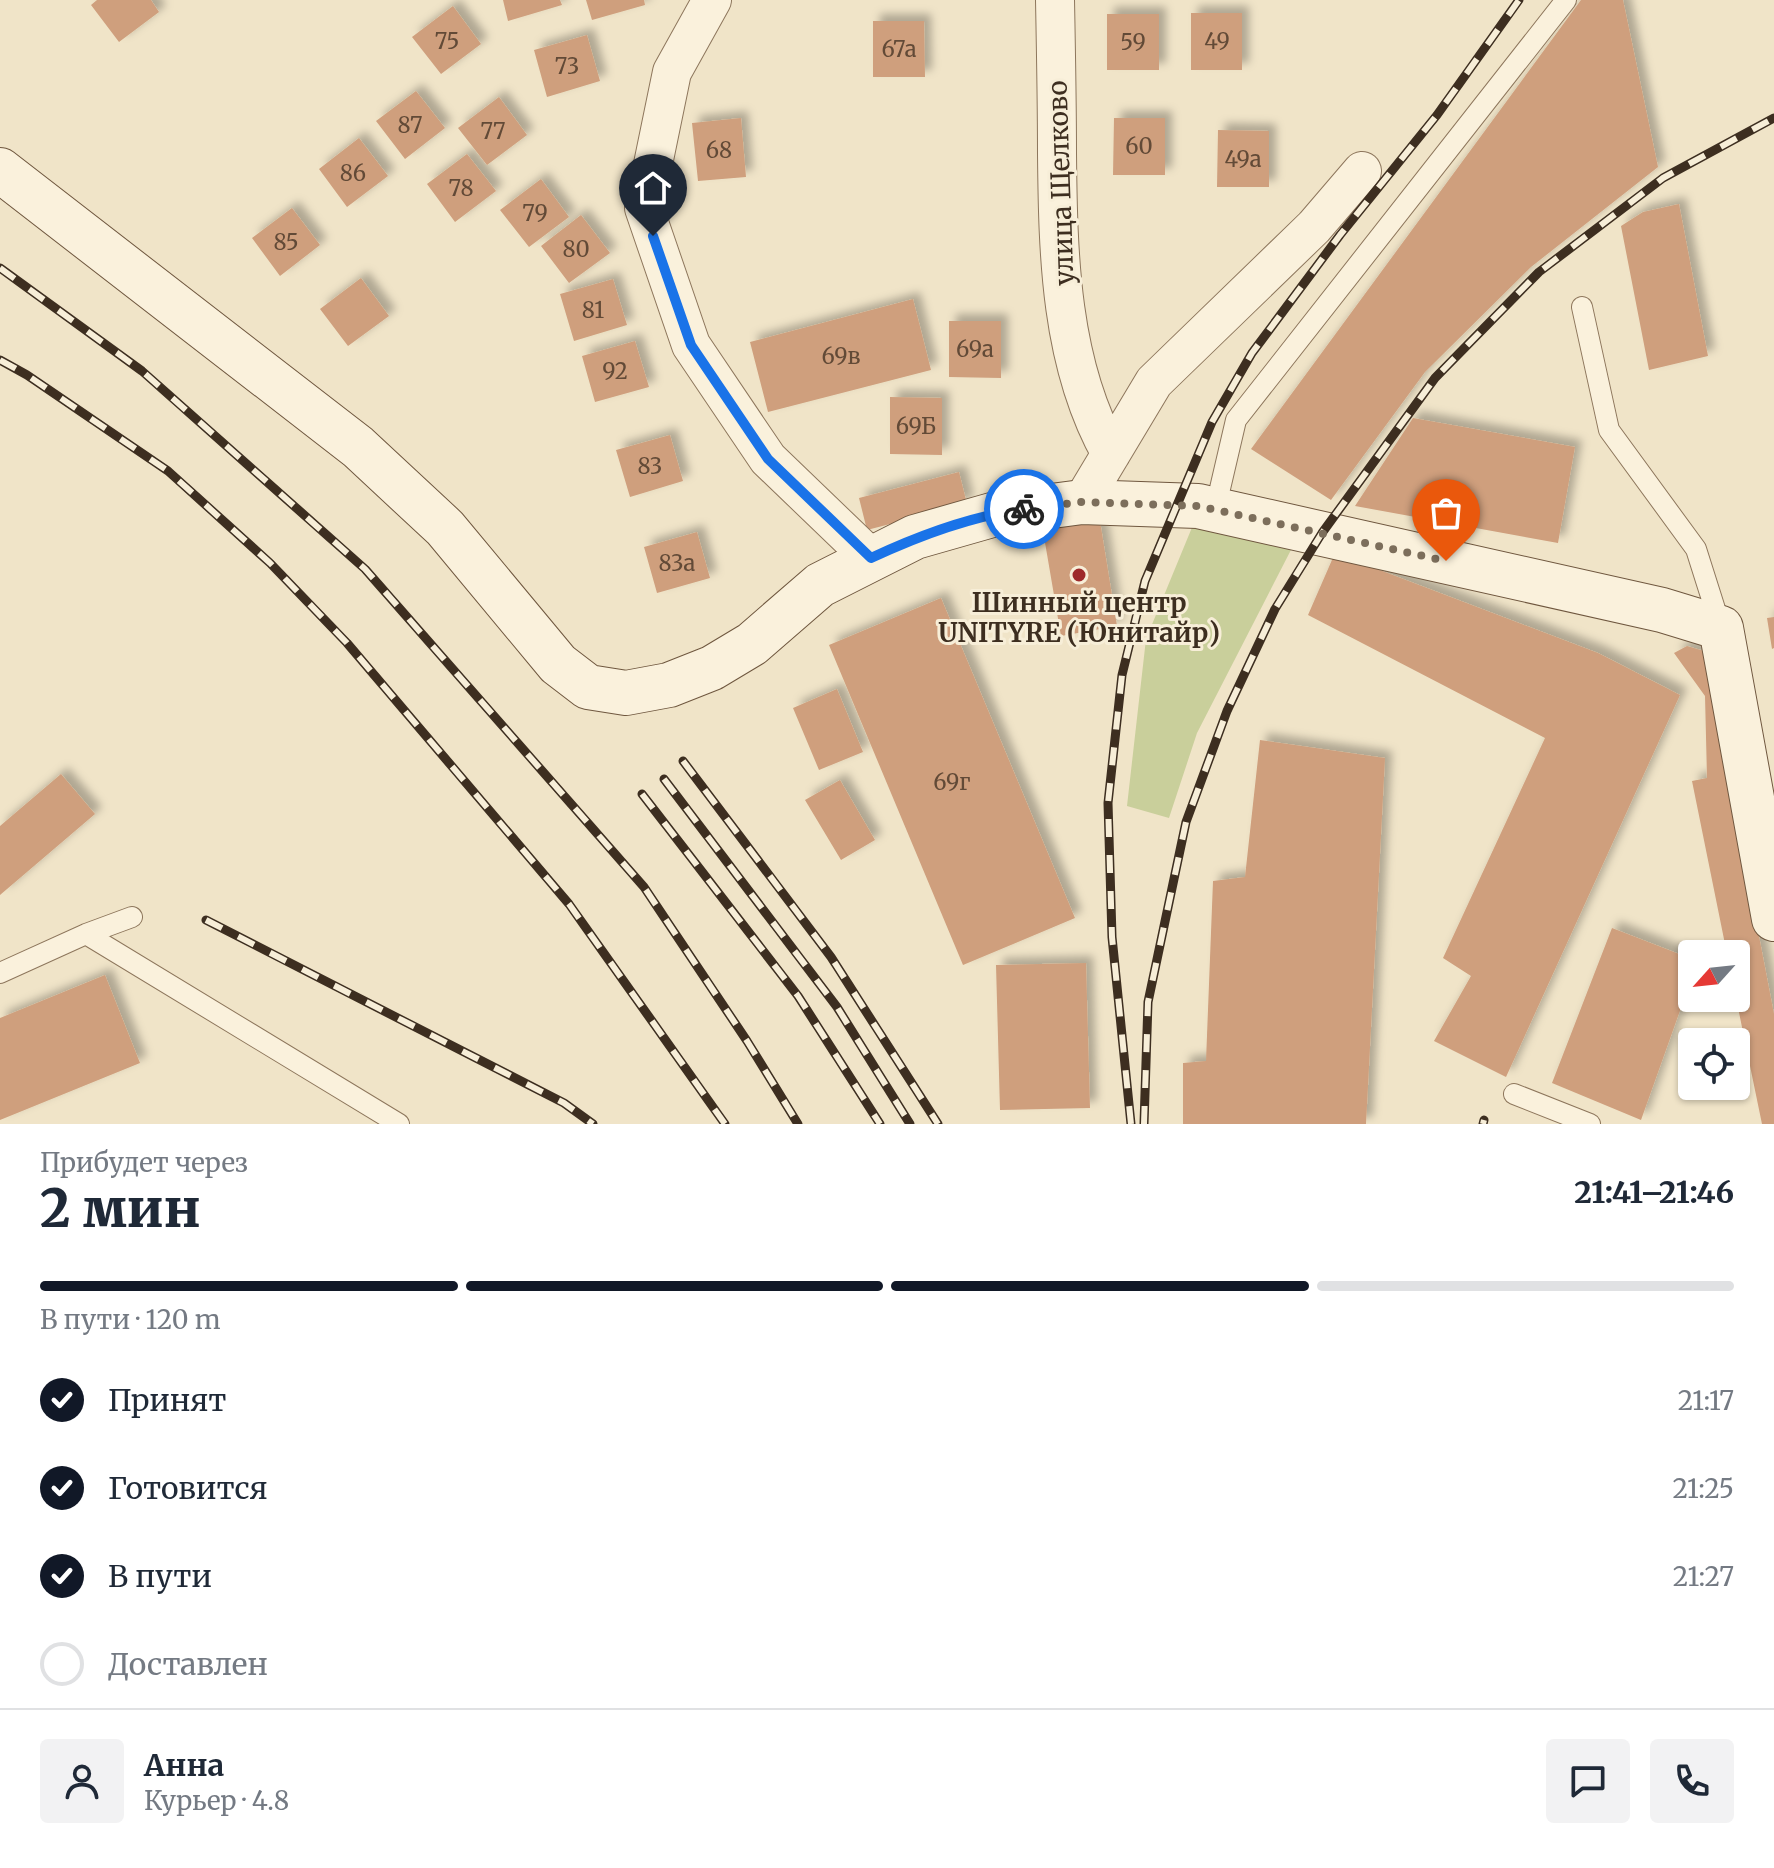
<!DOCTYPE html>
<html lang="ru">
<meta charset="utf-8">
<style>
:root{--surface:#fff;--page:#f2f2f3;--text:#1f2937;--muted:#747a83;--line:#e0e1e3;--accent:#111827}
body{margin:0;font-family:Merriweather,serif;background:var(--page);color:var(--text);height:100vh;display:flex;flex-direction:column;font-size:30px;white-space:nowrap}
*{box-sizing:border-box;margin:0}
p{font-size:26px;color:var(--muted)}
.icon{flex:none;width:44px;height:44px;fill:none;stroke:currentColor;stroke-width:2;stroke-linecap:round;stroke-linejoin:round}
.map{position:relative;height:1124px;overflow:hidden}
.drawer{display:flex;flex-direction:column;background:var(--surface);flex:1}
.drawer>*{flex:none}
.needle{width:52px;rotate:243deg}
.fabs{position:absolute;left:1678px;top:940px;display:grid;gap:16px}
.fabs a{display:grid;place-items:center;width:72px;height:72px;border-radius:8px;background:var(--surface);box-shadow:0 2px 6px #0004;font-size:40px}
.pin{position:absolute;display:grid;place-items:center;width:68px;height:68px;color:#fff;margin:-82px -34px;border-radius:50% 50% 50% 0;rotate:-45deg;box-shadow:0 0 8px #0007}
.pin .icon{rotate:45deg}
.courier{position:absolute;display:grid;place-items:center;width:80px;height:80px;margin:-40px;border:6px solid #1a73e8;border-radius:50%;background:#fff;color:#222;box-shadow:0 2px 10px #0007}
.summary em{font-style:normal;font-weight:800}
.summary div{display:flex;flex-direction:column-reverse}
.summary{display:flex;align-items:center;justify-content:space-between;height:136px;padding:0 40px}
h1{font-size:52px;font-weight:800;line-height:60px}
.bar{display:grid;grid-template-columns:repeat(4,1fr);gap:12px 8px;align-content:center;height:96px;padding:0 40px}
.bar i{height:10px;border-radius:6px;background:var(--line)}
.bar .on{background:var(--accent)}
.bar p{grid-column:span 4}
.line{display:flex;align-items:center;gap:20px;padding:0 40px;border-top:2px solid var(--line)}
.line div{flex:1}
.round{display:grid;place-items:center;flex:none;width:84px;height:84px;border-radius:8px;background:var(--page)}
ol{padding:0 40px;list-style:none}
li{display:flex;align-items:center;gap:24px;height:88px}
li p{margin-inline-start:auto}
li .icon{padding:8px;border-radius:50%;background:var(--accent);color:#fff;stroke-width:4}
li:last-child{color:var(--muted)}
li i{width:44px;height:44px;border:4px solid var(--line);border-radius:50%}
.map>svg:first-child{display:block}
</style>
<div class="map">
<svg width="1774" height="1124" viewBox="0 0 1774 1124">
<defs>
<filter id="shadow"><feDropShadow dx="7" dy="-7" stdDeviation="4" flood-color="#0004"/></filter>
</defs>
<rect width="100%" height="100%" fill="#f0e4c8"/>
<!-- green -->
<path fill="#c9cf9b" d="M1193,525L1293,546L1197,733L1169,818L1127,806L1146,639Z"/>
<!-- building -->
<path fill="#cf9f7d" filter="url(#shadow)" d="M97,0H151L159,12L119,42L91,5Z
M503,0H560L562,5L508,21Z
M586,0H644L645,5L592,20Z
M1581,0H1623L1658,167L1531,267L1425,372L1331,500L1251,449Z
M453,6L481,44L441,74L412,37Z
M1191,13H1242V70H1191Z
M1107,14H1159V70H1107Z
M873,21H924L925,77H873Z
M587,35L600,81L547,97L534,50Z
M416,91L445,128L405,159L376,121Z
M499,97L527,135L487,165L458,128Z
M741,118L746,177L698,181L692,123Z
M1114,118H1165V175H1113Z
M1218,130L1269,131V187H1217Z
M359,138L388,176L347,207L319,169Z
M467,154L496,191L455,222L427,184Z
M541,179L569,217L529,247L500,210Z
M1679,204L1708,356L1649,370L1621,226L1643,212Z
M292,208L320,245L280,276L252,238Z
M581,215L610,253L569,283L541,246Z
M361,278L389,316L348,346L320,309Z
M613,279L627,325L574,341L560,294Z
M913,299L931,370L768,412L750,342Z
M949,321H1001V378L949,377Z
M635,341L649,387L595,402L582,356Z
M890,397L942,398V455L890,454Z
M1413,418L1575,447L1558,543L1355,506Z
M670,435L683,481L630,497L616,450Z
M959,472L967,504L867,530L859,498Z
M1099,515L1117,626L1061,636L1042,525Z
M697,532L710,578L657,593L644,547Z
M1335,553L1598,653L1680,695L1506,1077L1434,1041L1471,976L1443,958L1545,738L1308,615Z
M941,598L1075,918L963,965L829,645Z
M1774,617V648L1772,649L1767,618Z
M1687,646L1704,651L1774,1014V1124H1762L1736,998V954H1727L1692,781L1707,778L1705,696L1674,653Z
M837,689L863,752L819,770L793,708Z
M1260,740L1385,758L1366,1124H1183V1063L1206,1061L1213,881L1245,877Z
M61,774L95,814L0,895V826Z
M840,780L875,840L841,860L805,800Z
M1612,928L1692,959V977L1641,1120L1552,1083Z
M1086,963L1090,1108L1000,1110L996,965Z
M105,975L140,1063L0,1120V1018Z"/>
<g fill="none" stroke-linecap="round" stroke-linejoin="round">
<!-- lane casing -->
<g stroke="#8d765c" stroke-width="22">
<path id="lane" d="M1582,307L1609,430L1696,549L1721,628
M1215,510L1236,420L1566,0
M86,934L399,1124
M0,973L86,934L132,917
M1514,1094L1590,1124"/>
</g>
<!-- street casing -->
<g stroke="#8d765c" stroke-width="40">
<path id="street" d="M712,0L672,72L644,208L691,345L768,459L871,558
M1055,0C1056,51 1057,103 1057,154C1058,254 1060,364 1111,454
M1082,502L1154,382L1314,227L1362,171"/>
</g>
<!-- secondary casing -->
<g stroke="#6f573f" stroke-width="46">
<path id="secondary" d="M0,170L358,447L445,528L558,664L588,687L626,693L669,685L712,668L752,644L820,585L915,537L999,513L1082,502L1198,506L1662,610L1721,628L1774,919"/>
</g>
<!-- lane -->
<use href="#lane" stroke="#faf1dc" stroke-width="20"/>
<!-- street -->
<use href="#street" stroke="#faf1dc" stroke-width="38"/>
<!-- secondary -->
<use href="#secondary" stroke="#faf1dc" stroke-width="44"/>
<!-- rail casing -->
<g stroke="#3d2e20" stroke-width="9">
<path id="rail" d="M0,268L142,371L365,569L644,887L747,1041L798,1124
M0,360L27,375L168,471L270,563L347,643L569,904L725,1124
M683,761L831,957L938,1124
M664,779L837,1007L910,1124
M642,794L798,996L880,1124
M206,920L564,1103L593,1124
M1131,1124L1112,937L1108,803L1122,675L1145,581L1212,422L1252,353L1340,235L1437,115L1519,0
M1144,1124L1148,1002L1186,822L1227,711L1275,609L1322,533L1435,378L1539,272L1663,178L1774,118
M1483,1124L1484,1120"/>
</g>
<!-- rail -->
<use href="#rail" stroke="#f7eed8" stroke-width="6" stroke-dasharray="18" stroke-linecap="butt"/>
</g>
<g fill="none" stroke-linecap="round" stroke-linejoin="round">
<!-- done -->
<path stroke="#7c6e5b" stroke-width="8" stroke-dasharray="0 14.4" d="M1024,509L1082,502L1198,506L1446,561"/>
<!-- route -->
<path stroke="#1a73e8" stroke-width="10" d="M653,236L691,345L768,459L871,558C920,535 971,516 1024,509"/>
</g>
<!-- markers -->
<circle fill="#9e2a2b" stroke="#f7eed8" stroke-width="3" cx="1079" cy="575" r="8"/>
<g text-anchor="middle" stroke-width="6" stroke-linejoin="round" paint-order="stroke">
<!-- number labels -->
<g font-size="22" fill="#624a37">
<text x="447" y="49">75</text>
<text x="1217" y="49">49</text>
<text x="1133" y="50">59</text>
<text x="899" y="57">67а</text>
<text x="567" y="74">73</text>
<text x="410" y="133">87</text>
<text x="493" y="139">77</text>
<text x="1139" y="154">60</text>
<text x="719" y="158">68</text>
<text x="1243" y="167">49а</text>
<text x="353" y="181">86</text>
<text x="461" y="196">78</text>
<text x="535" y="221">79</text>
<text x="286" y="250">85</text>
<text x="576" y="257">80</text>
<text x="593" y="318">81</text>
<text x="975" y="357">69а</text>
<text x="841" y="364">69в</text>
<text x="615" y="379">92</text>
<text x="916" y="434">69Б</text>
<text x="650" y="474">83</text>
<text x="677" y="571">83а</text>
<text x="952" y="790">69г</text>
</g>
<!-- street labels -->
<g font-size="26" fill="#3d2e20" stroke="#f7eed8">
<text transform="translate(1061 183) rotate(-92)" y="9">улица Щелково</text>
</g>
<!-- poi labels -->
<g font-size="26" font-weight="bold" fill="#3d2e20" stroke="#f7eed8">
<text x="1079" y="612">Шинный центр<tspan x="1079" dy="30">UNITYRE (Юнитайр)</tspan></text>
</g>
</g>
</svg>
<div class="fabs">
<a><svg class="needle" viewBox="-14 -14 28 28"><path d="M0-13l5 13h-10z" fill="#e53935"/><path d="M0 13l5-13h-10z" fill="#747a83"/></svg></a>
<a><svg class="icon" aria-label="locate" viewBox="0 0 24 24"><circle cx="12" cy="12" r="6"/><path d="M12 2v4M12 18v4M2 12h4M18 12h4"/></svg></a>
</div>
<div class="pin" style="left:1446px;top:561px;background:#ea580c"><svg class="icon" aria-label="bag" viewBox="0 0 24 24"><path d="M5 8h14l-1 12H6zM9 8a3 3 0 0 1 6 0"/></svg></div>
<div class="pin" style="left:653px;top:236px;background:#1f2937"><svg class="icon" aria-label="home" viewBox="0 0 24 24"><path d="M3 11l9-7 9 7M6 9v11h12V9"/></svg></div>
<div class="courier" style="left:1024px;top:509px"><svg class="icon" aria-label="bike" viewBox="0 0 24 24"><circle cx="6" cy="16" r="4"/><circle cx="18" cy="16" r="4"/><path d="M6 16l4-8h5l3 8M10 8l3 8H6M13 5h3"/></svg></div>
</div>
<section class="drawer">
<div class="summary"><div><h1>2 мин</h1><p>Прибудет через</p></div><em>21:41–21:46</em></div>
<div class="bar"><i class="on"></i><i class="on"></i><i class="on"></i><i></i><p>В пути · 120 m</p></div>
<ol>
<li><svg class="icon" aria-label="check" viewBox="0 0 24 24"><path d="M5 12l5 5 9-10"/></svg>Принят<p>21:17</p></li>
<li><svg class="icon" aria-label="check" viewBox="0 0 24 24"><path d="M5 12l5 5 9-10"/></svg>Готовится<p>21:25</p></li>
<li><svg class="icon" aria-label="check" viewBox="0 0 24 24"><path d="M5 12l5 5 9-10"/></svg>В пути<p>21:27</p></li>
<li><i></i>Доставлен</li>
</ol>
<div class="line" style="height:144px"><a class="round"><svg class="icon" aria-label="person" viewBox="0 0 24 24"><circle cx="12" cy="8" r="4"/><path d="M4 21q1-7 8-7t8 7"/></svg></a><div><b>Анна</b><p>Курьер · 4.8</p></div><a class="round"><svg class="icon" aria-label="chat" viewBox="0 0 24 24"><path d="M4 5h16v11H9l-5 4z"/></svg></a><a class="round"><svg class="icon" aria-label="phone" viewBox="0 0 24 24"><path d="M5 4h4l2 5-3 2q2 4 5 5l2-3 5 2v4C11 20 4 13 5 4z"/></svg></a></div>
</section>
